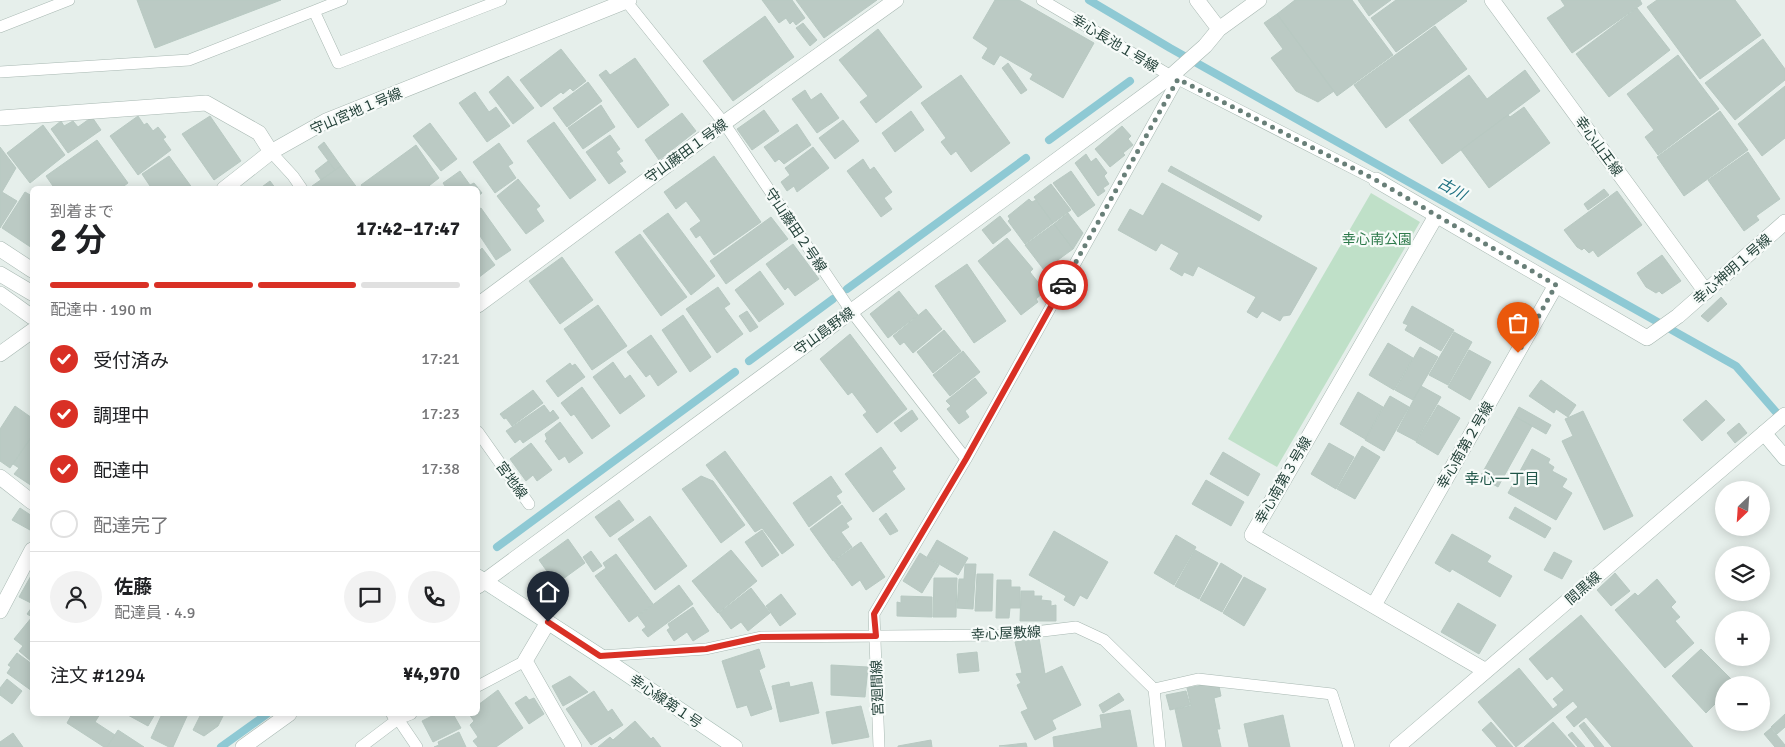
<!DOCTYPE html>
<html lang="ja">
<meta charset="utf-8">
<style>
:root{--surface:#fff;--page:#f2f2f2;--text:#202124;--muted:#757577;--line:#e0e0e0;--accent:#d93025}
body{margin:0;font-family:Signika,"Noto Sans JP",sans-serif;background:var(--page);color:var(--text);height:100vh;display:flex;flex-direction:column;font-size:19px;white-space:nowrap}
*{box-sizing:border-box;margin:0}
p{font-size:16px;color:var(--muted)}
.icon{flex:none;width:28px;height:28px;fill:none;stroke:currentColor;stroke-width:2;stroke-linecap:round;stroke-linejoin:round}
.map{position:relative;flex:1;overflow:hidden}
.drawer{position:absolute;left:30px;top:186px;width:450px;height:530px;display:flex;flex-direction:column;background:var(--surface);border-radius:8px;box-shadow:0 2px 12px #0003}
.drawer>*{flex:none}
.needle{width:32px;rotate:205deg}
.buttons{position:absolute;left:1715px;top:481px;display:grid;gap:10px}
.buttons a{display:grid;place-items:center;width:55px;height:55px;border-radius:50%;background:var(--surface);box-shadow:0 2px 12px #0003;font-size:25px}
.pin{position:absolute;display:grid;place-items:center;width:42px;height:42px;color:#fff;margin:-51px -21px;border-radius:50% 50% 50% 0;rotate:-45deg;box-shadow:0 0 5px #0007}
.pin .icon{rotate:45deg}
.courier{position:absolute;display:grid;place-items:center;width:50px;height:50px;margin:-25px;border:4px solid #d93025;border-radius:50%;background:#fff;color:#222;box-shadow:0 1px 6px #0007}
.summary em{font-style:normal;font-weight:700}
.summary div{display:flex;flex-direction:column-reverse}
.summary{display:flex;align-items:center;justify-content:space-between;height:85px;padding:0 20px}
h1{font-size:32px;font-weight:700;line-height:38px}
.bar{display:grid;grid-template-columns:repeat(4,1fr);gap:8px 5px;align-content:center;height:60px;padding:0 20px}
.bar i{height:6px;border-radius:4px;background:var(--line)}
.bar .selected{background:var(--accent)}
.bar p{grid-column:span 4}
.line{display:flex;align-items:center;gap:12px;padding:0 20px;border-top:1px solid var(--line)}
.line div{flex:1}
.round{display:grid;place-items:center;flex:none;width:52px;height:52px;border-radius:26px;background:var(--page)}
ol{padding:0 20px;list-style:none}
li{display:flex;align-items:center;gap:15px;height:55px}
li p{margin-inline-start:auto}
li .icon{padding:5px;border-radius:50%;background:var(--accent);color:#fff;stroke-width:4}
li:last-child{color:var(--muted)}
li i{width:28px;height:28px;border:2px solid var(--line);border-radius:50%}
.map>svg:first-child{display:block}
</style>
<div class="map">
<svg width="1785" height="747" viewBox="0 0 1785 747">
<rect width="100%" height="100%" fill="#e6efeb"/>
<!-- green -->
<path fill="#bfe0c8" d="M1371,193L1420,222L1277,467L1228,439Z"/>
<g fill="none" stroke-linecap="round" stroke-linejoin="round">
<!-- stream -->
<path stroke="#8ec9d4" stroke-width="8" d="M1089,0L1170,48L1736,366L1783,420
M1049,140L1130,81
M847,289L1026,158
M749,361L833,299
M497,547L735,372
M221,747L267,714"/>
</g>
<!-- building -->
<path fill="#bbcac4" stroke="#b8c9c2" d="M137,0H281L155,48Z
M762,0H792L805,18L796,25L793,21L790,24L786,18L779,23Z
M796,0H877L824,38Z
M995,0H1019L1094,43L1063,98L1030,79L1033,74L1000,55L994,65L982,58L988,48L973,38Z
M1295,0H1352L1393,55L1337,96L1277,14Z
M1358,0H1391L1369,16Z
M1396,0H1466L1467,1L1396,52L1371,18Z
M1561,0H1640L1642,4L1572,53L1547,18L1565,6Z
M1657,0H1735L1761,35L1700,79L1647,7Z
M1637,8L1670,50L1609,97L1576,54Z
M1277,14L1334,91L1318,102L1296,91L1271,58L1283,49L1264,23Z
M765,16L794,57L733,101L703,61Z
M803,23L817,40L810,46L796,28Z
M1435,26L1467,69L1386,128L1354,85Z
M878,29L922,87L876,123L860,102L868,96L839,60Z
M1763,39L1785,69V80L1735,120L1705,83Z
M561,49L586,81L573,91L570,88L563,94L561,92L541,107L520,80Z
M1678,55L1719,109L1658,155L1645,137L1654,130L1627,94Z
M635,58L669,105L638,128L599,75L606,70L610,75Z
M1008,63L1027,90L1021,94L1002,68Z
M1525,70L1540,91L1442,164L1409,120L1469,75L1487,99Z
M961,75L1010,143L971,172L956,151L951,155L941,142L946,138L921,103Z
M508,76L534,108L513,124L489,92Z
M588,82L602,101L567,127L553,108Z
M1785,86V138L1762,156L1738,124Z
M805,90L811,100L821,93L839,118L817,133L792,99Z
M475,92L489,112L496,107L510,126L487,142L459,103Z
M601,105L615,127L583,149L568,128Z
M1524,107L1550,143L1489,188L1461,150L1508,115L1510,117Z
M764,110L779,131L752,150L737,129Z
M911,111L924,130L895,152L882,133Z
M1720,111L1748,150L1684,196L1657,157Z
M682,113L696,131L659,160L645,140Z
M138,116L144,125L147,123L153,131L158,127L166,137L163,139L171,150L138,175L110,136Z
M210,116L241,161L214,180L182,134Z
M92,117L101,130L68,153L51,129L61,121L64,126L73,121L78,127Z
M843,120L859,141L835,159L819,138Z
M554,122L596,180L570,199L527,141Z
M430,123L457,159L441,171L413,136Z
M797,124L811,145L784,164L779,159L775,162L764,147Z
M43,125L65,155L30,183L7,153Z
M1122,126L1131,136L1128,139L1133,145L1123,153L1125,155L1110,167L1095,149Z
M610,135L620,149L616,152L623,161L619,163L626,172L609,184L586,152Z
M97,140L128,183L120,189H55L46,176Z
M324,142L341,166L335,170L318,147Z
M499,143L513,163L508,166L516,178L495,193L473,162Z
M416,145L439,178L425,189H364L361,185Z
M0,147L16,168L2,192L17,201L0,228Z
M813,147L829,168L797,192L794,186L787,191L781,182L790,175L785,168Z
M1748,152L1780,199L1756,216L1759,220L1744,231L1708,180Z
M1086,154L1091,162L1096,158L1107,173L1104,176L1109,184L1103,188L1105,191L1098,196L1075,163Z
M169,156L193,189H152L142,174Z
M714,156L761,222L714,255L700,235L696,238L690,229L701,221L686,201L676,209L664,192Z
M863,159L870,170L874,167L892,192L884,198L892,209L881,217L847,171Z
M328,161L335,170L321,180L315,171Z
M341,166L358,189H314L312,186Z
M1171,166L1262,216L1259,221L1168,171Z
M460,171L470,185L474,183L482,193L478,196V189H447L443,183Z
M1071,171L1095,205L1078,217L1053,183Z
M518,179L540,206L536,209L544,221L526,234L497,196Z
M270,181L276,189H259Z
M1162,183L1317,268L1290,315L1283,316L1280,321L1262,311L1257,318L1247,312L1256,297L1198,266L1193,276L1184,272L1182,276L1170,269L1179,253L1161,243L1156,251L1118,230L1130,209L1143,216Z
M1051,184L1071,210L1053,223L1034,197Z
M1604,189L1609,195L1588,210L1584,204Z
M1617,191L1642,225L1598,257L1593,250L1589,253L1584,248L1582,250L1577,247L1564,230Z
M25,192L32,196V248L2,228Z
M1029,199L1032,202L1036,200L1053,223L1025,244L1008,221L1010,219L1008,216Z
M481,208L511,250L496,260L478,233V210Z
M668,213L715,276L691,295L643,231Z
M1068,213L1083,233L1073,249L1054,224Z
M1000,216L1011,230L993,244L982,230Z
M771,217L788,239L726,284L710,261Z
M1054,224L1073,249L1044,270L1025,245Z
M640,234L687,297L661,316L615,252Z
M1007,238L1033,269L1030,272L1045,291L1036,299L1038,302L1021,315L978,261Z
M793,244L819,279L795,296L788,287L785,290L766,264Z
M482,248L495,265L478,278V252Z
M1662,255L1681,281L1662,294L1659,291L1656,293L1646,287L1637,273Z
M562,257L593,300L560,324L529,281Z
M967,264L1006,321L974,343L935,286Z
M760,271L784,304L759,322L735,290Z
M718,287L730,304L724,308L743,334L717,353L686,309Z
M899,291L918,315L888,338L870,314Z
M1721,297L1727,304L1708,322L1701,316Z
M598,305L627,346L592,370L564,329Z
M1412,306L1454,330L1441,351L1405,330L1408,325L1403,323Z
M926,309L942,329L913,353L904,342L900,345L893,336Z
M747,311L758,327L750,332L739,316Z
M683,315L711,357L690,372L662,330Z
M944,330L961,351L933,373L917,352Z
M1454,332L1472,342L1448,385L1429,375Z
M850,334L907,409L877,433L863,415L867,412L852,392L848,395L820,359Z
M651,335L677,372L658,386L650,374L646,377L627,352Z
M1388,343L1413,358L1394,390L1369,375Z
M1420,347L1438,357L1413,400L1395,390Z
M1469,350L1491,362L1470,400L1448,387Z
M963,351L980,372L950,396L933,375Z
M613,362L625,379L630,375L645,396L620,414L593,377Z
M570,363L572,366L575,364L585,377L558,397L546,381Z
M975,378L987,393L965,411L969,417L959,424L947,409L951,406L946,401Z
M1541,380L1576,405L1568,417L1556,409L1554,413L1529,396Z
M1421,386L1441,397L1416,441L1397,431Z
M582,387L610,426L592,439L574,414L571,416L561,403Z
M533,390L543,403L512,426L506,418L504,419L500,414Z
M1358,392L1383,407L1365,439L1340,424Z
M1390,396L1409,407L1384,451L1365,440Z
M1706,400L1725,420L1702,441L1683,420Z
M544,405L550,413L553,410L559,418L523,443L520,439L515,443L506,431Z
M1438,405L1460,418L1438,455L1416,442Z
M15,406L32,418V436L10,468L0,461V429Z
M1519,407L1551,425L1546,434L1514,416Z
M912,410L918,419L901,432L894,423Z
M1583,411L1633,516L1604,530L1562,441L1573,436L1565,419Z
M1514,416L1532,426L1498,487L1480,477Z
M560,422L583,453L569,463L565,456L559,460L545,441L547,439L545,434Z
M1739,423L1747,433L1735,443L1727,433Z
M32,436V486L14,474L19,468L13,464Z
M531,443L552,470L537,481L533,475L526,481L510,459Z
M1329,443L1354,457L1336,489L1311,474Z
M1362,446L1380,457L1355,499L1337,489Z
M881,447L896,468L892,471L905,489L873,512L845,474Z
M1532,449L1550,459L1548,463L1554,467L1552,471L1567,479L1562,487L1572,493L1556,520L1508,493Z
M725,451L794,545L782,554L762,528L755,532L706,465Z
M1223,452L1260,474L1248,496L1210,474Z
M701,476L713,481L745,525L721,543L682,489Z
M831,476L842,492L836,496L841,503L809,527L793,503Z
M1206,480L1244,502L1231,526L1192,504Z
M619,500L634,520L610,537L595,517Z
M842,505L852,519L846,523L849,527L841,532L852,547L833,561L810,529Z
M1515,507L1551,528L1545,538L1509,518Z
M20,508L32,516V525L30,530L12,520Z
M886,513L898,531L890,535L879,519Z
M650,516L687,566L655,590L618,539Z
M762,530L779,555L762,567L745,542Z
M1054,531L1108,562L1087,599L1080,595L1074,606L1064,600L1066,596L1029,575Z
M1452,534L1491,556L1487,562L1512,576L1500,597L1452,569L1450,572L1435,563Z
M1176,535L1196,547L1174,585L1154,573Z
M568,539L585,563L556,584L539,560Z
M937,540L968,558L958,575L927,557Z
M861,542L885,577L866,590L860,580L852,586L834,561Z
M731,550L757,581L718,613L692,581Z
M1195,550L1218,563L1199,599L1175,586Z
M591,551L602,566L593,572L583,557Z
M1554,552L1572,561L1562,579L1544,570Z
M920,553L939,565L922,593L903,581Z
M616,554L653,604L629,622L595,576L606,568L603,563Z
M1221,563L1242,576L1222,612L1200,600Z
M965,564H976L973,609L957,608L959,579H964Z
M1615,573L1630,591L1611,606L1597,590Z
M32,574V600L31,603L19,597Z
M977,574H993L992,611H975Z
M1244,577L1266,589L1244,626L1223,613Z
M934,578H957L956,617H933Z
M1657,579L1676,602L1671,607L1680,617L1675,621L1694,643L1665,668L1615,610L1635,593L1638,596Z
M997,580H1011V587H1020V608H1010L1009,618H996Z
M679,585L693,604L648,637L642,630L646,627L638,616Z
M751,588L770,613L748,631L741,622L731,629L719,613Z
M1021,591H1034V596H1042L1041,600L1051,601V606L1056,605V621H1020Z
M781,594L796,614L780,626L766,606Z
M901,596L932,597V617L897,616V602L901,603Z
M1458,603L1496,625L1479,654L1441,632Z
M32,607V662L19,651L23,646L14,639L32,617L27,614Z
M693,607L709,631L693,641L687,632L674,641L667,630L670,628L668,624Z
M1581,615L1693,747H1612L1586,717L1574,727L1566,717L1578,707L1573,701L1516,747L1478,702L1519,668L1553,709L1558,705L1553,699L1564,690L1552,676L1547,680L1529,659Z
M1039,638L1045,674L1062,666L1081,705L1052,720L1056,729L1035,740L1021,712L1028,709L1017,685L1021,683L1016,674L1022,673L1015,642Z
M759,649L765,667L759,670L772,709L751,716L747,705L737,708L722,661Z
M1701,649L1735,683L1733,685H1724V695L1706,713L1672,676Z
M977,652L979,671L959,673L957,654Z
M17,653L32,664V691L7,673L11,667L8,665Z
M831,665L868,667L865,697L831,695Z
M570,676L588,692L563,706L552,686Z
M7,679L22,691L12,704L0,695V688Z
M789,682L790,687L812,682L819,713L780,722L772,686Z
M1203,685L1219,686L1221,696L1214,698L1220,729H1217L1221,747H1183L1175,709L1191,706L1187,688Z
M498,690L523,728L496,747H478L473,741L478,737L470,725L474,721L469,714H478V705Z
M594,691L608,712L612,709L623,725L591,745L566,709Z
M1186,691L1190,705L1170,710L1166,695Z
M1119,693L1124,700L1103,713L1099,705Z
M526,696L529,700L534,698L544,714L529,724L515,703Z
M861,706L869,737L832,744L826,712Z
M1130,710L1137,747H1054L1053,737L1102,728L1100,715Z
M72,714H100L95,722L115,735L107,747H104L67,723Z
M126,714H155L148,726Z
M162,714H188L173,747H169L151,738Z
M201,714H224L218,726L204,736L193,730Z
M436,714H453L461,728L433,742L422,721Z
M1785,714V727L1777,734L1771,727Z
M1283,715L1290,747H1249L1244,724Z
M635,721L651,739L653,737L661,747H598L610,737L613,740Z
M1491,722L1513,747H1497L1482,730Z
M1553,722L1575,747H1524Z
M1584,722L1604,747H1595L1579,726Z
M1771,728L1785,745V747H1775L1764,734Z
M118,730L144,747H107Z
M459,732L466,747H434L439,745L438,742Z
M1572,732L1585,747H1578L1568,735Z
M13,733L23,747H0V742Z
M931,740L932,747H898V746Z
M1026,743L1027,747L999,746Z"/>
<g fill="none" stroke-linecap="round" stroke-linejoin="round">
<!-- lane casing -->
<g stroke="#a8b8b2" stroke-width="12">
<path id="lane" d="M1042,0L1171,76
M626,1L724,123L851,311L966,459
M314,11L342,0
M0,27L69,0
M0,72L189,60L314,11L338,63L501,0
M271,152L293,176L302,189
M478,432L529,504
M600,656L706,649L761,637L1009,635L1076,627L1104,640L1154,689L1198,679L1332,694L1349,747
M478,686L525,661
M1154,689L1160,747
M398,719L417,747
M361,747L398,719L411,714
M879,747L874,614L966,459L1178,79L1376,180"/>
</g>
<!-- street casing -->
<g stroke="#a8b8b2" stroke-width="16">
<path id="street" d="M1197,0L1219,29
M1492,0L1706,292
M0,118L206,103L259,133L271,152
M1376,180L1647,338L1678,316L1785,222
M224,189L271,152L326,121L629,0
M1436,216L1252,535L1486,671
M0,249L32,270
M0,274L32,293
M0,294L32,317
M478,305L724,123L896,0
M0,354L32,331
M0,477L32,502
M478,586L1171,76L1205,46L1219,29L1259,0
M1374,605L1556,285
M0,611L32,550
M548,622L525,661L574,747
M394,714L398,719
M243,747L289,714
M1397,747L1785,415"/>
</g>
<!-- secondary casing -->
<g stroke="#a4bbb3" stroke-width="16">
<path id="secondary" d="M1764,433L1785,458
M478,577L600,656L735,747"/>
</g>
<!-- lane -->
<use href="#lane" stroke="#fff" stroke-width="11"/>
<!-- street -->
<use href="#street" stroke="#fff" stroke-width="15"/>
<!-- secondary -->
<use href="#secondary" stroke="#fff" stroke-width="15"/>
</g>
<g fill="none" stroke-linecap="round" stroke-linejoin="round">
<!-- done -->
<path stroke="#687f78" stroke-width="5" stroke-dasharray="0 9" d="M1063,285L1178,79L1376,180L1556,285L1518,353"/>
<!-- route -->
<path stroke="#d93025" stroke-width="6" d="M548,622L600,656L706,649L761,637L876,636L874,614L966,459L1063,285"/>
</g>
<g text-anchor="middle" stroke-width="4.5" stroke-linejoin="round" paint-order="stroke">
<!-- street labels -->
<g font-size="14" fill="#24423a" stroke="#f7fbf9">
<text transform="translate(1115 43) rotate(31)" y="5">幸心長池１号線</text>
<text transform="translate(356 111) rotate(-23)" y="5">守山宮地１号線</text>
<text transform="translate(1599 146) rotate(54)" y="5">幸心山王線</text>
<text transform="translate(686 151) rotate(-36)" y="5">守山藤田１号線</text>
<text transform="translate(796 230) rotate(56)" y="5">守山藤田２号線</text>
<text transform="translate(1732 269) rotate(-41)" y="5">幸心神明１号線</text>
<text transform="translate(824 331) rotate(-36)" y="5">守山島野線</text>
<text transform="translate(1465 445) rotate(-60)" y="5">幸心南第２号線</text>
<text transform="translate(512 480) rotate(54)" y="5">宮地線</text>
<text transform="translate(1283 480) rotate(-60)" y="5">幸心南第３号線</text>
<text transform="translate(1583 588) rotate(-41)" y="5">間黒線</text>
<text transform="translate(1006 633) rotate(-3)" y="5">幸心屋敷線</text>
<text transform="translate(877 688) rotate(-92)" y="5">宮廻間線</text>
<text transform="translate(666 701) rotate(34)" y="5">幸心線第１号</text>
</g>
<!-- park labels -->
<g font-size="14" fill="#2d7a4b" stroke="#f7fbf9">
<text x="1377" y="244">幸心南公園</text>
</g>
<!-- water labels -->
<g font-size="15" font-style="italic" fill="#1c6f80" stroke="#f7fbf9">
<text transform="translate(1452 189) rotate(29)" y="5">古川</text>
</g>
<!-- neighbourhood labels -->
<g font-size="15" fill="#1f5548" stroke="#f7fbf9">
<text x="1502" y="484">幸心一丁目</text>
</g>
</g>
</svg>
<div class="buttons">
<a><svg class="needle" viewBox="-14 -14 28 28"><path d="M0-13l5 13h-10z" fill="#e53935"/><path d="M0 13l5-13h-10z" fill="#757577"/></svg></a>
<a><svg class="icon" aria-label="layers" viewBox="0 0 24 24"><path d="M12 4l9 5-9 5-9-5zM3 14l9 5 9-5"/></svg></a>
<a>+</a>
<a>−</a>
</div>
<div class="pin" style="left:1518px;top:353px;background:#ea580c"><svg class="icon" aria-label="bag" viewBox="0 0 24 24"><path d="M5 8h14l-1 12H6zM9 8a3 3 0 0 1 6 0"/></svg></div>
<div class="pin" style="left:548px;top:622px;background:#1f2937"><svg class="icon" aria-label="home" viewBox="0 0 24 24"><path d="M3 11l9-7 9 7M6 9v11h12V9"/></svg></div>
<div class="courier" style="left:1063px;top:285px"><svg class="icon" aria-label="car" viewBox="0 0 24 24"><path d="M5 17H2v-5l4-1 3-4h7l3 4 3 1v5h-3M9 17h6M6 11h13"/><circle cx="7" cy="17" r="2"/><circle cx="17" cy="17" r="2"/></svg></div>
<section class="drawer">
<div class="summary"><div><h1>2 分</h1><p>到着まで</p></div><em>17:42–17:47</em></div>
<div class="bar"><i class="selected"></i><i class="selected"></i><i class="selected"></i><i></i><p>配達中 · 190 m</p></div>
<ol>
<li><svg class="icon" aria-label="check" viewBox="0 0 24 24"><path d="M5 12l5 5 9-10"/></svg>受付済み<p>17:21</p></li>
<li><svg class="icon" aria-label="check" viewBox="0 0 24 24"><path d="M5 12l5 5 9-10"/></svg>調理中<p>17:23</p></li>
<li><svg class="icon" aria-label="check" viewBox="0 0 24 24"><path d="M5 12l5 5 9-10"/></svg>配達中<p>17:38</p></li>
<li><i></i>配達完了</li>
</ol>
<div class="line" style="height:90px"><a class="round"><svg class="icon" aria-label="person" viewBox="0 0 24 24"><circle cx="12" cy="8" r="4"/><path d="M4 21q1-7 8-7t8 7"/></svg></a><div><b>佐藤</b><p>配達員 · 4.9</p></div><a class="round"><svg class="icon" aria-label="chat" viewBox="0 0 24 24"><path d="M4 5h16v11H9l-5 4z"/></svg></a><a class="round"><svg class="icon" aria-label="phone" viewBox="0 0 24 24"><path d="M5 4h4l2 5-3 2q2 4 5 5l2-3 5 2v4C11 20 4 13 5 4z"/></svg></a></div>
<div class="line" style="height:65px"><div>注文 #1294</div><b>¥4,970</b></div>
</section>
</div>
